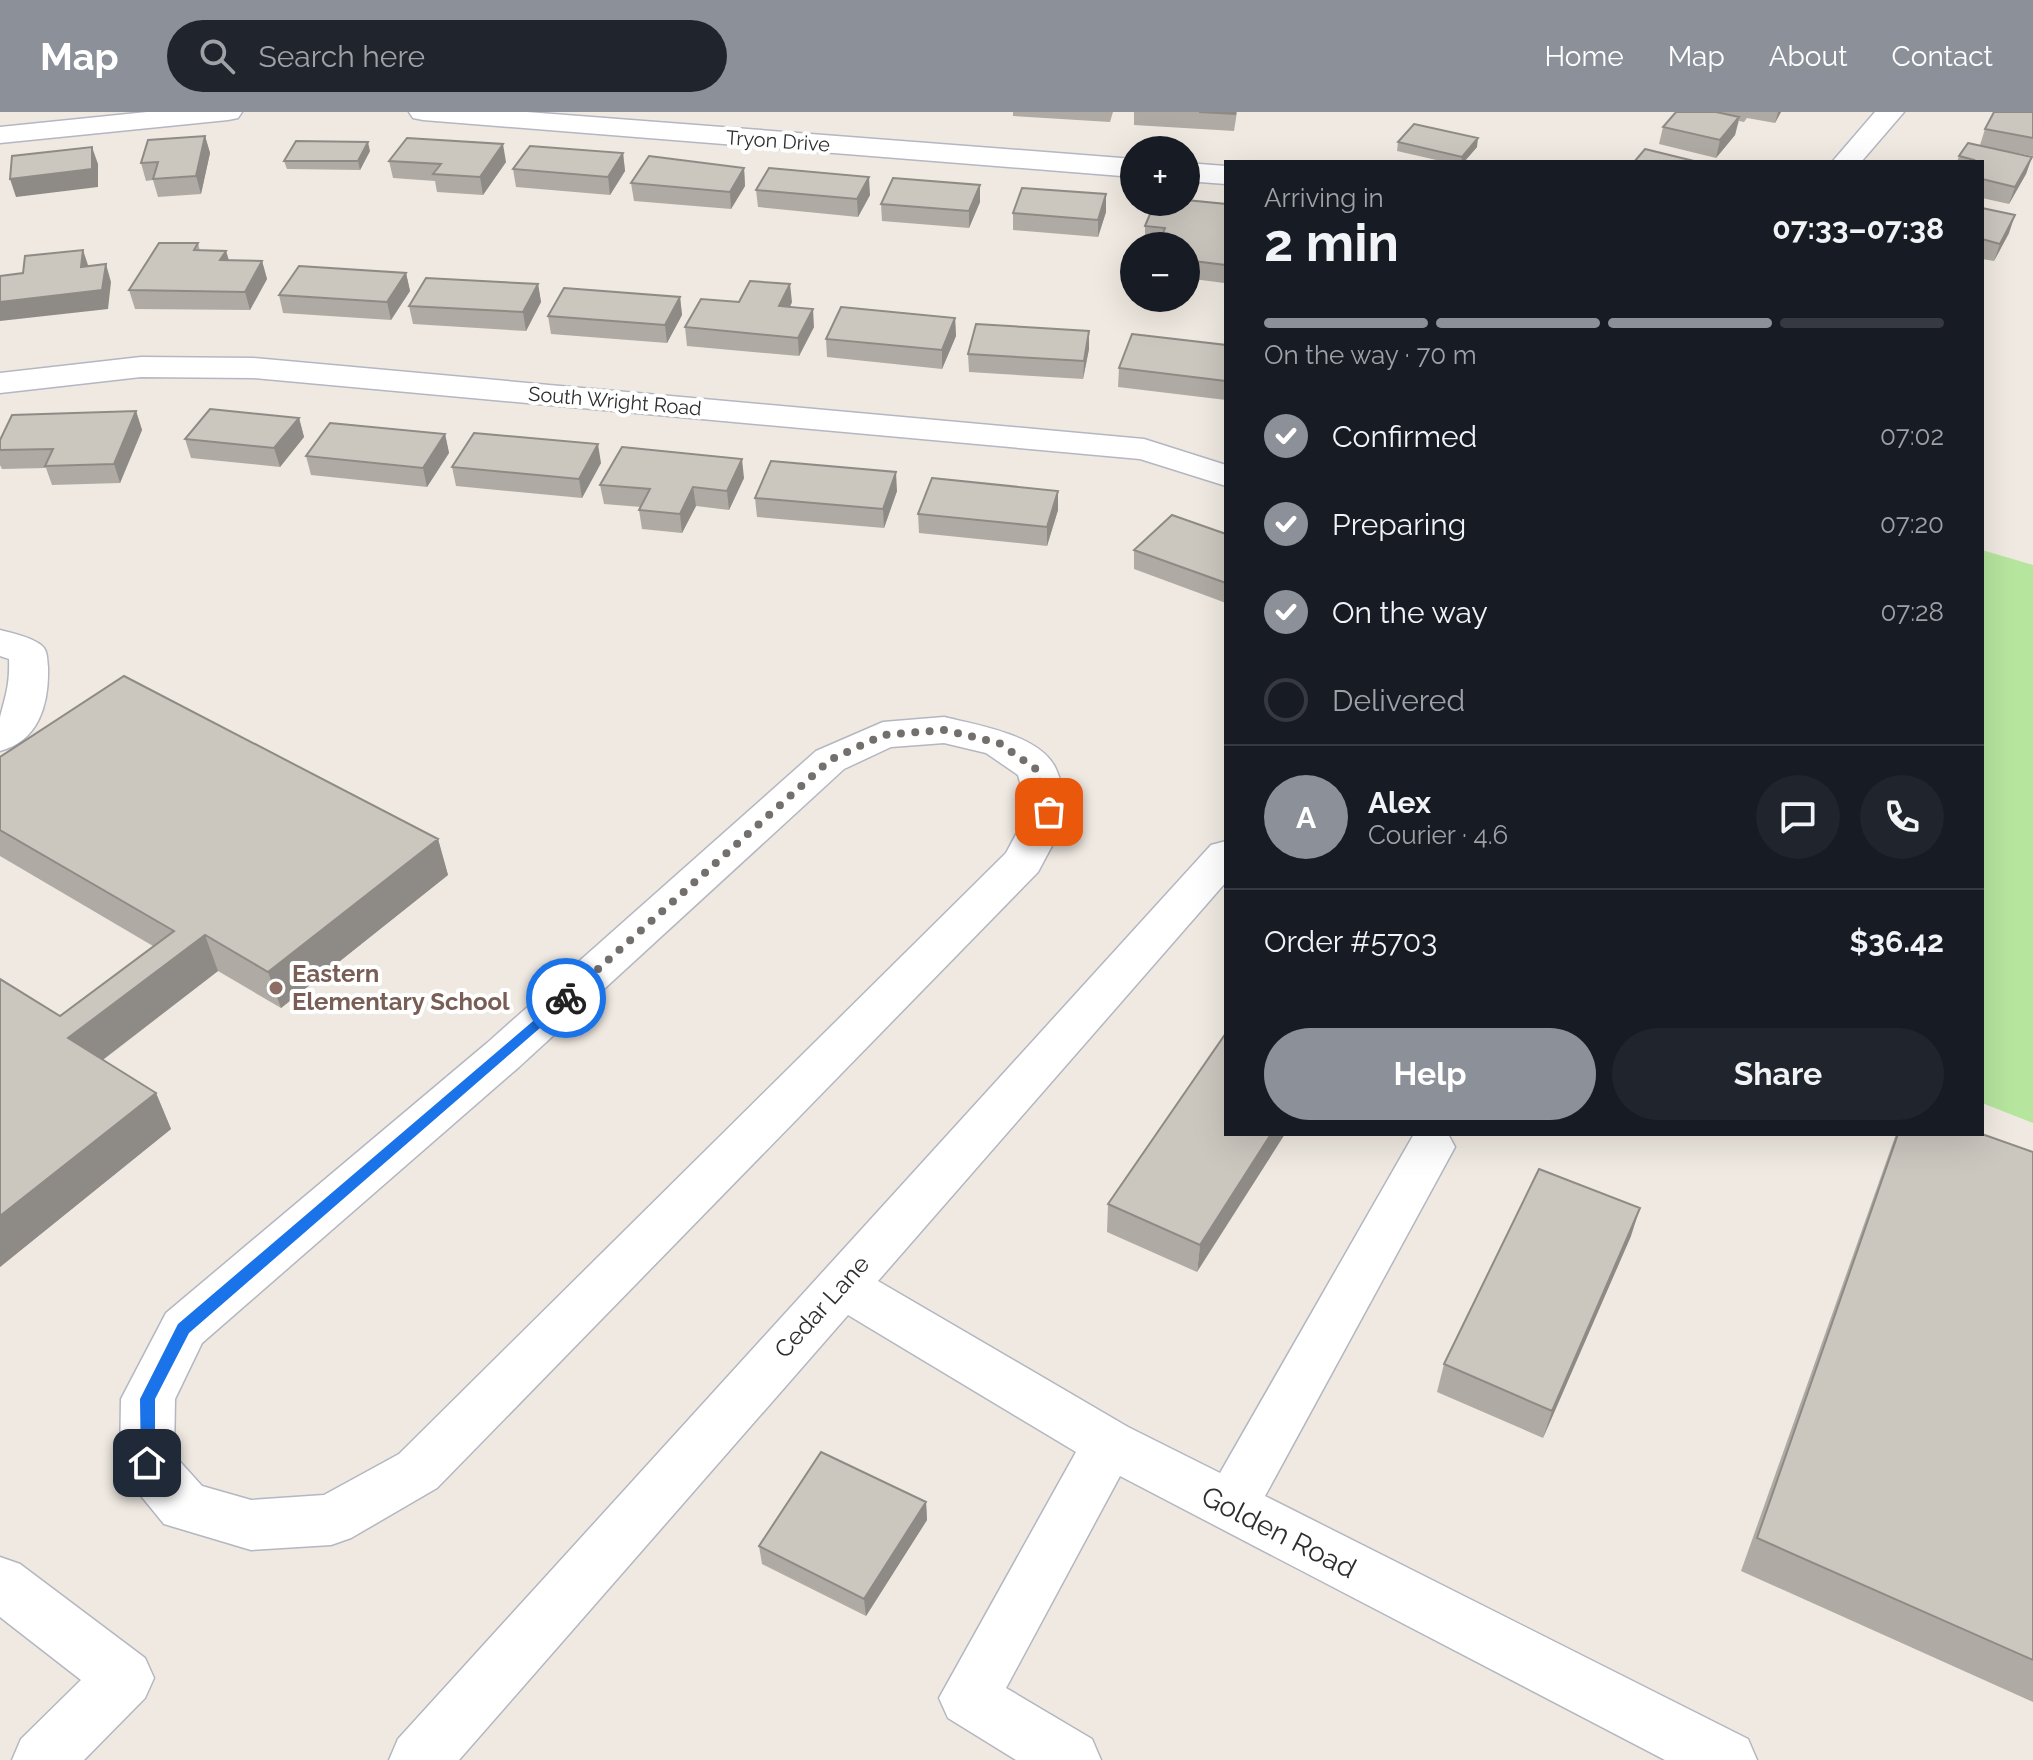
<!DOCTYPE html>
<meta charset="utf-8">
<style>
:root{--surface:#171b24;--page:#20242c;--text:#f1f3f6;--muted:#9ea1a6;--line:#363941;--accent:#8c9099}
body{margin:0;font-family:Raleway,sans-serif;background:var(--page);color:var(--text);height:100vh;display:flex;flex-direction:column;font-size:30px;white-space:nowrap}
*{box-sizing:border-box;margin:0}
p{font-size:26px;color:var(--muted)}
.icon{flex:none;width:44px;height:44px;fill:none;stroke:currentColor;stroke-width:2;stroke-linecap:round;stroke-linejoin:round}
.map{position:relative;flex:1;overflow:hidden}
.side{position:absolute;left:1224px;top:48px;width:760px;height:976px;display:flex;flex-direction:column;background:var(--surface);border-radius:0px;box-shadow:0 8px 32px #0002}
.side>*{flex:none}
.controls{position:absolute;left:1120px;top:24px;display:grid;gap:16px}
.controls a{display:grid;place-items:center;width:80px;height:80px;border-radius:50%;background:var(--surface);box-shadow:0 8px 32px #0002;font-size:40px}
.pin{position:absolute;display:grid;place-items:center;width:68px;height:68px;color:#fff;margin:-34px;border-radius:16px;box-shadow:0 4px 12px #0006}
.courier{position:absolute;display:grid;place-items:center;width:80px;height:80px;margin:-40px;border:6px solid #1a73e8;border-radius:50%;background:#fff;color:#222;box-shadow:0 2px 10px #0007}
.summary em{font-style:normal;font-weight:700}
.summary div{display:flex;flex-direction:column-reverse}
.summary{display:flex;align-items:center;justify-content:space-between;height:136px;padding:0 40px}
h1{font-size:52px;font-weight:700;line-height:60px}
.bar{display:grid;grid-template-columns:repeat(4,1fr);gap:12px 8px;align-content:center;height:96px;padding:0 40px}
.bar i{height:10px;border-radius:6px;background:var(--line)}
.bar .active{background:var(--accent)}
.bar p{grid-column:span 4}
.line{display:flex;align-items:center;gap:20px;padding:0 40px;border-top:2px solid var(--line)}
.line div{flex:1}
.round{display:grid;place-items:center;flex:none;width:84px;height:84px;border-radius:42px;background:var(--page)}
ol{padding:0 40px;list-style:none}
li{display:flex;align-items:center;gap:24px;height:88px}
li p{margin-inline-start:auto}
li .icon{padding:8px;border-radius:50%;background:var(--accent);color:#fff;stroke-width:4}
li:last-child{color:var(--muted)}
li i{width:44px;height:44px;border:4px solid var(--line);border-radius:50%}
.button{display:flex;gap:16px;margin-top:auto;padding:16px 40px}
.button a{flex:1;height:92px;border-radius:48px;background:var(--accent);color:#fff;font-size:32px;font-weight:700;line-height:92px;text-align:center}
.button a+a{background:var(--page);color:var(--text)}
header{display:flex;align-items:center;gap:48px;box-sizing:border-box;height:112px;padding:0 40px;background:var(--accent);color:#fff}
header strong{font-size:38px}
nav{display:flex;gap:44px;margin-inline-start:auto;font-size:28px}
.search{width:560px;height:72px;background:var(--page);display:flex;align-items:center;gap:20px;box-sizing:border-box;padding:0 28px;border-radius:44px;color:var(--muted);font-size:30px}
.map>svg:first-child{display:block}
</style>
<header>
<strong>Map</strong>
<div class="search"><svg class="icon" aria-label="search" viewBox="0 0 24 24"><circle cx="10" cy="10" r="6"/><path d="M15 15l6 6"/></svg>Search here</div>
<nav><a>Home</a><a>Map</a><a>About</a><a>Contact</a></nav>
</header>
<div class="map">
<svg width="2033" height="1648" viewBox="0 0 2033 1648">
<rect width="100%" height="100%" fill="#efe9e1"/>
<!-- green -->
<path fill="#b6e59e" d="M1982,438L2033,453V1011L1982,991Z"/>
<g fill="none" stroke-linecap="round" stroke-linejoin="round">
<!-- minor casing -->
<g stroke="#b4b7c1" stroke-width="3">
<path id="minor" d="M147,0H242L238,6L228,8L0,31V15Z
M409,0H527L1134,47V65L423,8L413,6Z
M1875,0H1904L1861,50H1832Z
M1186,51L1226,54V72L1186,69Z
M141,245L253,246L1144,327L1226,353V374L1140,347L253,266L141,265L0,281V261Z
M0,518C12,521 31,525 41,533C48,538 47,548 48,555C49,592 39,629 0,639C0,629 0,615 0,605C6,583 10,571 9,547L0,544Z
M944,605C977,613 1041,623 1056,657C1062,671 1065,686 1070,700L1038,760L437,1376L351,1426L331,1433L251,1438L164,1412L128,1368L120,1351L121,1287L166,1201L487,931L816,639L883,610ZM944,631L986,641L1018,663L1028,700L1006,741L399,1342L324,1383L251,1388L202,1374L174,1343L175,1287L202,1231L519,955L844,657L891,635Z
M1226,729V770L878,1169L1128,1315L1220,1361L1414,1022H1448L1455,1035L1265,1384L1748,1627L1757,1648H1665L1120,1364L1006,1576L1092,1627L1101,1648H1016L948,1606L939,1586L1076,1340L848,1203L459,1648H389L398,1627L1211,733Z
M0,1445L20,1452L145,1546L154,1566L145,1586L84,1648H12L21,1627L81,1568L0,1505Z"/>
</g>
<!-- minor -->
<use href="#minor" fill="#fff" fill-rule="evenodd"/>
</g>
<!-- wall -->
<path fill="#afaba4" d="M1013,0H1113L1110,10L1013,4Z
M1134,0H1237L1234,19L1134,13Z
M1676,0H1781L1775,11L1747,6L1744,10L1739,9L1735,23L1716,46L1659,32L1663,15Z
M2033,0V44L2007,39L2032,45L2026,62L2009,92L1982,86V50H1957L1959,44L1980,33L1985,17Z
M205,24L210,41L201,82L158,85L153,68L146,69L141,51Z
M1398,30L1477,35L1464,50H1445L1397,39Z
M370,39L360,58L287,57L284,49Z
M623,41L625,59L610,83L516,75L513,57Z
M389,49L506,50L483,83L437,80L435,69L393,66Z
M744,56L745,74L731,97L634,89L631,71Z
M980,73V90L969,116L882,109L881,92Z
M756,78L870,83L858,105L758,95Z
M1226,92V166L1224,171L1186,166V134L1145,131V114Z
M1982,96L2009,121L1994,149L1982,147Z
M1106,100L1098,125L1013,118V101Z
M198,131L200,139H226L229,148L262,149L267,167L250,198L135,197L129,178Z
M406,161L410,179L391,208L283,201L279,183Z
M538,172L541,190L526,219L413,212L409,194Z
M680,185L682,203L667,231L551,222L548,204Z
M739,190H792L790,195L814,215L799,244L687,234L685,215Z
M955,206L956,224L942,257L827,245L826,227Z
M1226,233V288L1118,275L1119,256Z
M1089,237L1083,267L969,260L968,242Z
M136,299L142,318L120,371L52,373L46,356L2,357L0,353V328Z
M299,306L304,325L280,355L191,346L185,327Z
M445,322L449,341L427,375L311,363L306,344Z
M601,351L582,386L456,374L452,355Z
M744,366L729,398L696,394L682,421L642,417L639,398L641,395L604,392L600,373Z
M897,379L884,416L757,405L755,386Z
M1058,398L1047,434L919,421L918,402Z
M1226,422V491L1134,457V438Z
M124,564L438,727L448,763L281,896L218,859L103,948L156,981L171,1017L0,1155V867L60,904L153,834L0,744V645Z
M1226,921L1197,1160L1107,1120L1108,1092Z
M1896,1022H1982L2033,1040V1590L1741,1459Z
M1631,1124L1543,1326L1437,1280L1444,1252Z
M926,1390L927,1408L866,1504L762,1452L759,1434Z"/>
<!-- shaded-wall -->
<path fill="#8e8b86" d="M1778,0H1781L1775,11Z
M1739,5L1735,23L1716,46L1720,28Z
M205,24L210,41L201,82L196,64Z
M1478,26L1477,35L1464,50H1461L1462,45Z
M368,30L370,39L360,58L358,49Z
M503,32L506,50L483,83L480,65Z
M92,35L98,52V75L16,85L10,67Z
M623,41L625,59L610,83L608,65Z
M2032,45L2026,62L2009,92L2015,75Z
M744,56L745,74L731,97L730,80Z
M869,65L870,83L858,105L857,87Z
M980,73V90L969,116V99Z
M1106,82V100L1098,125V108Z
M2015,103L2009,121L1994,149L2000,132Z
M83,138L89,156L81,155Z
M226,139L231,157L220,148Z
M262,149L267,167L250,198L245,180Z
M106,152L111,170L108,197L0,209V190Z
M406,161L410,179L391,208L387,190Z
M538,172L541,190L526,219L523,200Z
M790,172L792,190L781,212L779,194Z
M680,185L682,203L667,231L665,213Z
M813,197L814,215L799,244L798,226Z
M955,206L956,224L942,257V238Z
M1089,219V237L1083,267L1084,249Z
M136,299L142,318L120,371L114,352Z
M299,306L304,325L280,355L274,336Z
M445,322L449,341L427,375L423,356Z
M598,332L601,351L582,386L579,367Z
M742,347L744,366L729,398L727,379Z
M896,360L897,379L884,416L883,397Z
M693,375L696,394L682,421L680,402Z
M1058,379V398L1047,434V415Z
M438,727L448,763L281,896L268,860Z
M205,823L218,859L84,962L68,926Z
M156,981L171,1017L0,1155V1104Z
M1271,1022H1285L1197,1160L1200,1133Z
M1640,1096L1631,1124L1543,1326L1552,1299Z
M926,1390L927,1408L866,1504L864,1487Z"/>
<!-- building -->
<path fill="#cbc7bf" stroke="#8e8b86" stroke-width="2" d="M1199,0H1235V2Z
M1676,0H1716L1739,5L1720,28L1663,15Z
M1994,0H2033V26L1985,17Z
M1414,12L1478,26L1462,45L1398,30Z
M205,24L196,64L153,67L158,50L141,51L148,28Z
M407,26L503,32L480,65L433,62L441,52L389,49Z
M296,29L368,30L358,49H284Z
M1968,31L2032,45L2015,75L1982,67V50H1973L1974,48L1959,44Z
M530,34L623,41L608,65L513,57Z
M92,35V57L10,67L12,44Z
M1645,37L1694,49L1634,50Z
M649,44L744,56L730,80L631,71Z
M769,56L869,65L857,87L756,78Z
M893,66L980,73L969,99L881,92Z
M1022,76L1106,82L1098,108L1013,101Z
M1186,88L1226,92V153L1186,148V134H1158L1165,116L1145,114L1155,90H1186Z
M1982,96L2015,103L2000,132L1982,127Z
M159,131H198L194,138L226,139L220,148L262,149L245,180L129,178Z
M83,138L81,155L106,152L102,178L0,190V164L23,161L25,144Z
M299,154L406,161L387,190L279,183Z
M426,166L538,172L523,200L409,194Z
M750,169L790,172L779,194L813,197L798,226L685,215L701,187L739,190Z
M564,176L680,185L665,213L548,204Z
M841,195L955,206L942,238L826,227Z
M976,212L1089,219L1084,249L968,242Z
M1132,222L1226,233V269L1119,256Z
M210,297L299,306L274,336L185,327Z
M136,299L114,352L45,354L53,337L0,338V328L12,303Z
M330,311L445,322L423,356L306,344Z
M474,321L598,332L579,367L452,355Z
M622,335L742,347L727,379L693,375L680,402L639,398L650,377L600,373Z
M771,349L896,360L883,397L755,386Z
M932,366L1058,379L1047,415L918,402Z
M1172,403L1226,422V471L1134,438Z
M124,564L438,727L268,860L205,823L68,926L156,981L0,1104V867L60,904L174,819L0,718V645Z
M1226,921V1022H1271L1200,1133L1108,1092Z
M1898,1022H1982L2033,1040V1548L1757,1426Z
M1539,1057L1640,1096L1552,1299L1444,1252Z
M821,1340L926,1390L864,1487L759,1434Z"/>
<!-- route -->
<path fill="#1a73e8" d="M566,881L573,886L571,889L189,1221L155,1287V1351L147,1358L141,1356L140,1287L178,1212Z"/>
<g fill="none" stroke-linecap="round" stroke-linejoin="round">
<!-- done -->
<path stroke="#726f6d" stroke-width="8" stroke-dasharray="0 14.4" d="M566,886L830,648L883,623L944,618L999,631L1036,657L1049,700"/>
</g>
<!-- markers -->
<circle fill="#8d6e63" stroke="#fff" stroke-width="3" cx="276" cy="876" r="8"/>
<g text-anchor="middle" stroke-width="8" stroke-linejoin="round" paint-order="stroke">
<!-- far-street labels -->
<g font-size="20" fill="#2e2e2e" stroke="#fff">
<text transform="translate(778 29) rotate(4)" y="7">Tryon Drive</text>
<text transform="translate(615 289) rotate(5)" y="7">South Wright Road</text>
</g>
<!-- education labels -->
<g font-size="24" font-weight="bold" fill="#785e54" stroke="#fff" text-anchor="start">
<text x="292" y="870">Eastern<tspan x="292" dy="28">Elementary School</tspan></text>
</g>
<!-- street labels -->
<g font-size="24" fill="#2e2e2e" stroke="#fff">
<text transform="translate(822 1195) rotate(-48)" y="8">Cedar Lane</text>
</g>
<!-- near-street labels -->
<g font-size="28" fill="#2e2e2e" stroke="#fff">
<text transform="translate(1279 1420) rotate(27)" y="10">Golden Road</text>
</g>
</g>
</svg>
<div class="controls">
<a>+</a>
<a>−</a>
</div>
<div class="pin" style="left:1049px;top:700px;background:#ea580c"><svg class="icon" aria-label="bag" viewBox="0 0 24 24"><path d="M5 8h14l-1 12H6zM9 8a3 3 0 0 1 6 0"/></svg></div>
<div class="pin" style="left:147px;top:1351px;background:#1f2937"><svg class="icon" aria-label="home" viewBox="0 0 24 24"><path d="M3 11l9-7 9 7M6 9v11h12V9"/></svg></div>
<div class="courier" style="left:566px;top:886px"><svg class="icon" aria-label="bike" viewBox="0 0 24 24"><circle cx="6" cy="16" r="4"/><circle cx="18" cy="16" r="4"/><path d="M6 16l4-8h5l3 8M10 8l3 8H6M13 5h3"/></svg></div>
<section class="side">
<div class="summary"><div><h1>2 min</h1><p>Arriving in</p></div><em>07:33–07:38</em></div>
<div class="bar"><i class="active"></i><i class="active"></i><i class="active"></i><i></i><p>On the way · 70 m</p></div>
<ol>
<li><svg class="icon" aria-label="check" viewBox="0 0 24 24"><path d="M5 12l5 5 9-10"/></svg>Confirmed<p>07:02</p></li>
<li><svg class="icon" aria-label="check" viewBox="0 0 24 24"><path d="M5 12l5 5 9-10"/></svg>Preparing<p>07:20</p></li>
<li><svg class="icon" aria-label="check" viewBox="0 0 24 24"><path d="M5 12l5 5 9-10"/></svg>On the way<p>07:28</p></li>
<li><i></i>Delivered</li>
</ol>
<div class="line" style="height:144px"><b class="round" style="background:var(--accent);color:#fff">A</b><div><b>Alex</b><p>Courier · 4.6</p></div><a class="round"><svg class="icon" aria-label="chat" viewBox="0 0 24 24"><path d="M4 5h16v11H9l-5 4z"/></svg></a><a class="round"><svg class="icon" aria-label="phone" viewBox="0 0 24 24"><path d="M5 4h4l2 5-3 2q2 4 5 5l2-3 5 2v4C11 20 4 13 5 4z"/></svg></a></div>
<div class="line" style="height:104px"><div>Order #5703</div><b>$36.42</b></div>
<div class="button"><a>Help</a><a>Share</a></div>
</section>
</div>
